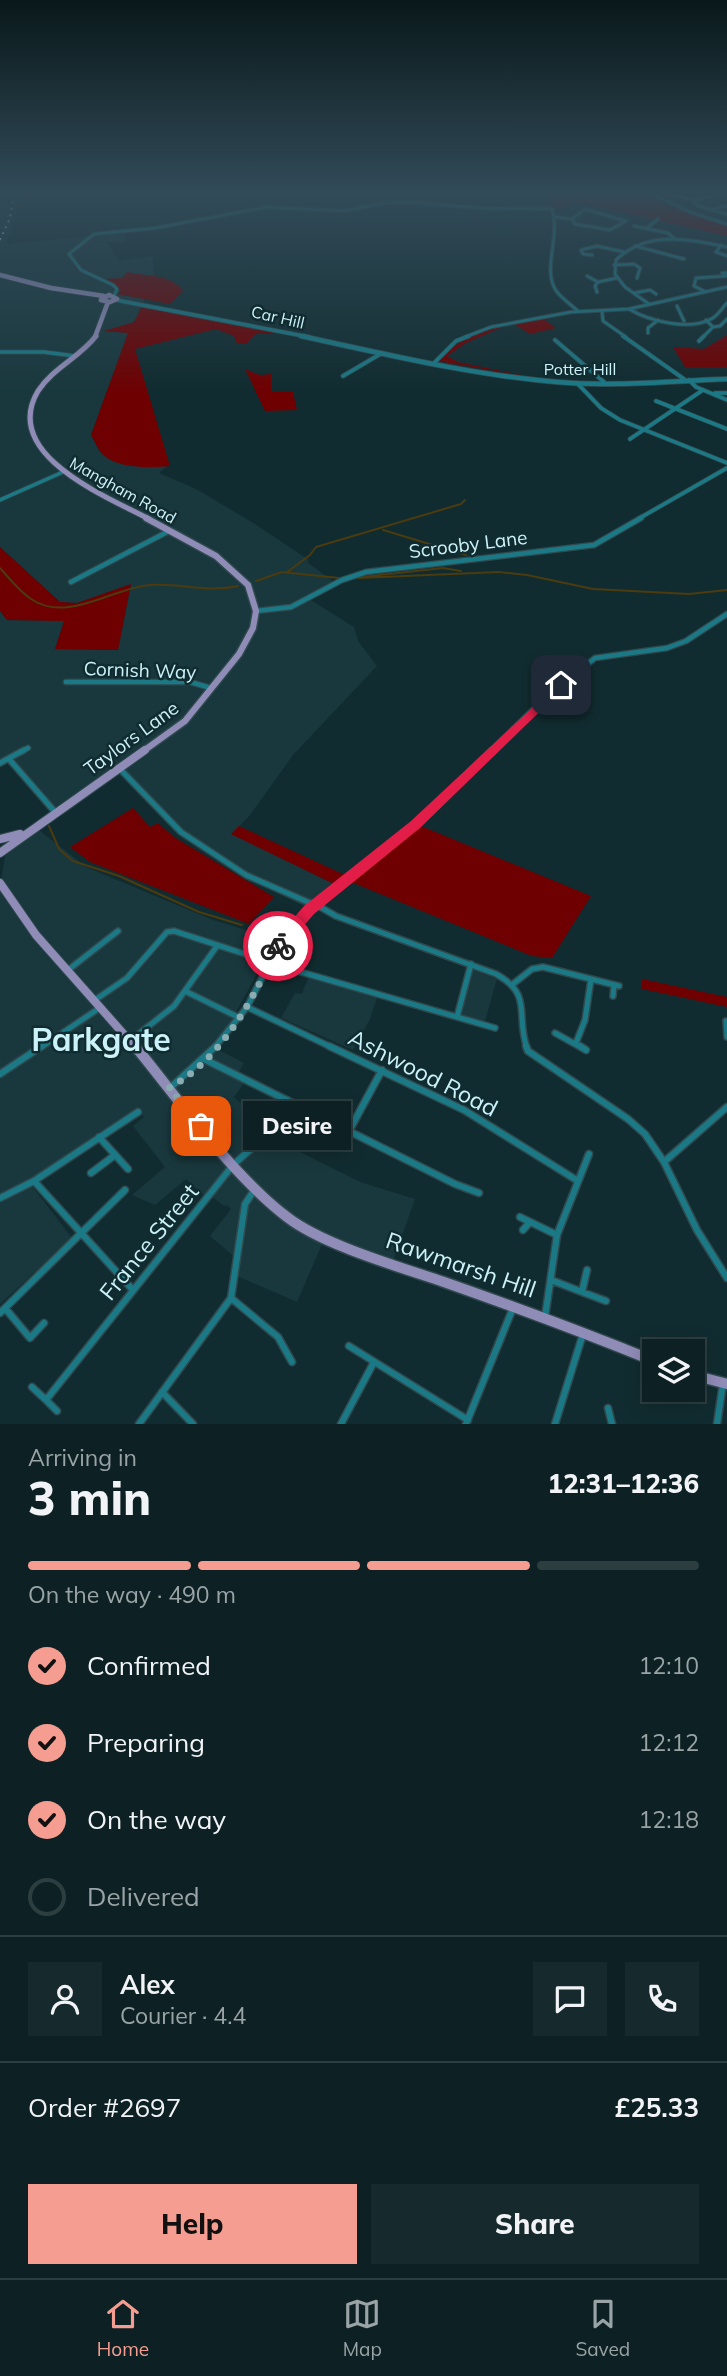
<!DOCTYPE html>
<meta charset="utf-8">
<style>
:root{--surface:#0d2124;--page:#16292c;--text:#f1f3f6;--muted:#9aa3a6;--line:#2d3e41;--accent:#f59d90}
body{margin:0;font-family:Mulish,sans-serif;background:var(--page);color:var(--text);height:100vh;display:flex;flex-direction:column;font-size:26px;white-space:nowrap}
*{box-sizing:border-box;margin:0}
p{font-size:23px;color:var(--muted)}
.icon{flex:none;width:38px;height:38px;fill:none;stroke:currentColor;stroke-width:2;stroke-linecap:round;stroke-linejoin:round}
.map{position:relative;height:1424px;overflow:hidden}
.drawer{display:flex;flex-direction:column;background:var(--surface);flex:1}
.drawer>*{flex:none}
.controls{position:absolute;left:642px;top:1339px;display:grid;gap:14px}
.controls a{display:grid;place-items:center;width:63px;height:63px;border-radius:0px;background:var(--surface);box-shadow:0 4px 18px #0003,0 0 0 2px var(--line);font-size:35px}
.pin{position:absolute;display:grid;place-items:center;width:60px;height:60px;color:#fff;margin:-30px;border-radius:14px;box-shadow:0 4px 10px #0006}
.courier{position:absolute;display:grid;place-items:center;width:70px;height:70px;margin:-35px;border:5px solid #e11d48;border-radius:50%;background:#fff;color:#222;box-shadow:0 2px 9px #0007}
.bubble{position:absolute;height:49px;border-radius:0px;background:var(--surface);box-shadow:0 4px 18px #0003,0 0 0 2px var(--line);font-size:23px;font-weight:800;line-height:49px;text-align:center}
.overview em{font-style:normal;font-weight:800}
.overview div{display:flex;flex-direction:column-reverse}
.overview{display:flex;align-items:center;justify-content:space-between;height:119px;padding:0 28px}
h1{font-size:46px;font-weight:800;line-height:52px}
.bar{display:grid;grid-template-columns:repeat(4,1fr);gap:10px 7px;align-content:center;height:84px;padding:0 28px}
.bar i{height:9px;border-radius:5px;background:var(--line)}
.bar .on{background:var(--accent)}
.bar p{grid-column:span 4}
.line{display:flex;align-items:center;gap:18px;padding:0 28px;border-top:2px solid var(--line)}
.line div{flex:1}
.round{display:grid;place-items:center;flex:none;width:74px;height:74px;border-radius:0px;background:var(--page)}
ol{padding:0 28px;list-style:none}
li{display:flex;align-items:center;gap:21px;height:77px}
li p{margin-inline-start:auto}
li .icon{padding:7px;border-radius:50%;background:var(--accent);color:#111;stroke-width:4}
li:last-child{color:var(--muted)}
li i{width:38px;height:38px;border:4px solid var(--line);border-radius:50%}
.primary-button{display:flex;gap:14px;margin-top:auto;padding:14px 28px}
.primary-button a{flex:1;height:80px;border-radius:0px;background:var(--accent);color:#111;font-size:28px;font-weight:800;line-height:80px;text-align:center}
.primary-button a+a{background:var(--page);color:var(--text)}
.menu{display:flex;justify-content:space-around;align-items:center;height:98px;border-top:2px solid var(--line);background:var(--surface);font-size:19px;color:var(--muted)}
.menu a{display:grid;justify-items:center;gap:4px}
.menu .on{color:var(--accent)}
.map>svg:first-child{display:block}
</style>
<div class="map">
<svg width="727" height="1424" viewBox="0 0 727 1424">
<rect width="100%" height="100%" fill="#112c30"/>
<!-- built -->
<path fill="#19383d" d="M0,194L7,207L18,208L6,244L125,233L126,243L94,241L108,243L119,261L153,256L154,279L127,273L122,278L105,279L121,291L118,294L145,299L134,322L127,326L104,331L128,333L91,435L99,451L124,464L167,466L159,473L198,490L255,524L309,560L307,562L334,582L306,597L354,627L358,641L377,666L293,755L250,815L232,834L332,883L306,907L246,878L174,831L120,774L63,815L10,754L0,759V611L7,620L64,621L55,649L118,650L131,585L77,603L60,602L0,547Z
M39,830L86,867L213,920L276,939L236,1012L222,1005L219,1008L240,1018L215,1048L244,1063L237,1075L246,1080L234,1097L286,1145L360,1182L415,1199L392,1264L325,1237L297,1302L235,1275L237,1259L210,1236L231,1209L226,1205L224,1206L210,1195L207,1198L186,1179L155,1205L132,1195L165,1167L133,1126L144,1117L142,1115L32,1186L72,1238L0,1304V885L6,852Z
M473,970L497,979L485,1021L460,1015Z
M308,978L377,997L370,1019L353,1050L281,1018L295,993L302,994Z"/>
<!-- green -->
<path fill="#6e0001" d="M546,194H647L666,204L727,225V236L585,204L572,202L563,209L556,208Z
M127,272C148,277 170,273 183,291L170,304L117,294L121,291L104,279L122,278Z
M142,306L209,317L280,334H256L246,344H237L234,336L216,329L135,349L170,466C150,468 120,469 103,455C98,450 95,441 91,435L128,333L104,331L134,322Z
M554,316L545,320L556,328L530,334L512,323L466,343L447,356L458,362L541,379L438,361C468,327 512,323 554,316Z
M727,335V367H685L673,347L704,349Z
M245,369L260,375L271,374V392H293L297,410L265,411Z
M0,547L60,602L77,603L131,584L118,650L55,649L64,621L7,620L0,611Z
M133,808L150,827L158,823L174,837L274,897L249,924L90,862L70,847Z
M239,826L345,875L332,883L231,834Z
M421,826L591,896L552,958L532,956L351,882Z
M642,979L727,997V1007L642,989Z"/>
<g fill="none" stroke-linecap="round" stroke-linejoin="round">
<!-- stream -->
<path stroke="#4b3b0f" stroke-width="2" d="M17,206L32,198L77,194
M383,530L466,555
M0,568C10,579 19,591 31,599C68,624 113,587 151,585C181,583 208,593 238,586
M286,573L310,555L316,547L461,504L465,500
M362,577L443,568L461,571
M358,578L499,572L527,575L593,589L689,594L727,590
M256,581L282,572L339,578
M49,826L59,849L73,861L119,876L199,912L242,925"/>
<!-- minor-far4 casing -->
<g stroke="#30494e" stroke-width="4.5">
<path id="minor-far4" d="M669,194L693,200
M716,194L693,201L698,206L727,214
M585,209L626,221L610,230L575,224L572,219Z
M713,209L727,206
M556,217L572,219
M634,226L668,233L675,239
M647,228L658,219
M721,245L716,252L727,256
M635,246L684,259
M592,255L583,254L581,250L597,246L624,252
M614,265L634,264L640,268L637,278
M587,276L598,282
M704,291L694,286L696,278L726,276L722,273H727
M597,292L595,286L598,282L617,278
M634,293L650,290L656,294
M114,296L117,289L113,285L81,270L69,254L94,234L155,228L267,207L343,211L383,203L411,202L480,208L552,209C561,237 541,271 557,292C563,299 571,305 578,311
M649,304L625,287L615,274L616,260C647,230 688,239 727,247
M677,306L684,321
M629,309C649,321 689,331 711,319C718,316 722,308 727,303
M602,311L603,321L626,337
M713,327L720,326L727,319
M648,333V328L658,320
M703,337L713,327L706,320"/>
</g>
<!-- minor-far3 casing -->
<g stroke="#30494e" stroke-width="5">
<path id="minor-far3" d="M623,336L684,379
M555,340L604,382
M699,341L704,336
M0,352H44L75,356
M343,376L382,353
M689,380L696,387L727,400
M577,383L601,408L620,420L727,463
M715,393H727
M656,401L727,429
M630,439L703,390
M0,500L63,472
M638,519L727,468"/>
</g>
<!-- minor-far2 casing -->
<g stroke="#30494e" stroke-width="7">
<path id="minor-far2" d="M71,582L169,531
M256,611L291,607L342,580L366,572L594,545L641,518
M66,682H190L211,688
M21,752L28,748
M490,752L540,703L595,658L667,648L686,641L727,614"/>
</g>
<!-- minor-far1 casing -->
<g stroke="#30494e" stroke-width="8">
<path id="minor-far1" d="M9,759L56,813
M0,763L24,750
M119,768L181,832L246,875L310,903
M315,904L336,916L496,974C534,995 515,1015 527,1048
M68,970L118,931
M513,984L532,969L543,967L619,986
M185,991L240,1018
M613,996L614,985
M95,1000L127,978L167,932L174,931L294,970L495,1028
M247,1007L333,1048
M457,1017L471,964
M726,1021L727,1037
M555,1033L582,1048
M131,1040L174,1006L217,946
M576,1043L585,1020L591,979
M40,1048L101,1007
M214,1048L247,1007L280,943L309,910L415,825L492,750"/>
</g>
<!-- minor casing -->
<g stroke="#30494e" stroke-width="9">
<path id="minor" d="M329,1046L464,1110L578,1181
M526,1046L528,1051L628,1119L645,1134L664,1162L697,1230L727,1278
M580,1046L586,1050
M204,1059L455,1184L479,1193
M0,1074L42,1046
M170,1088L216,1046
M349,1131L382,1070
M99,1137L128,1169
M664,1162L727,1107
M91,1173L115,1155
M34,1181L133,1290
M0,1198L34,1181L138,1112
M520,1217L557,1235
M523,1230L530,1222
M551,1280L582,1292L587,1270
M582,1292L606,1301
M231,1298L278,1337L292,1362
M5,1308L30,1338L44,1323
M0,1313L125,1190
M545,1317L557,1235L589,1154
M349,1346L468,1420
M32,1387L46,1400
M162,1392L193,1424
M608,1408L612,1424
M57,1411L46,1400L233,1165L272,1130L287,1100
M139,1424L231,1298L245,1204L255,1189
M341,1424L374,1362
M466,1424L513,1308
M555,1424L583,1334
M717,1424L723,1383"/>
</g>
<!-- tertiary-far1 casing -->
<g stroke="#30494e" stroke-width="4.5">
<path id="tertiary-far1" d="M652,194L690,212L727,224
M465,337L491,327L571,312L629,309L727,287"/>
</g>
<!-- tertiary casing -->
<g stroke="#30494e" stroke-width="5">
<path id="tertiary" d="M434,363L456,341L469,336"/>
</g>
<!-- secondary-far1 casing -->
<g stroke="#30494e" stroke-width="5">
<path id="secondary-far1" d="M116,300L309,337"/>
</g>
<!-- secondary casing -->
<g stroke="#30494e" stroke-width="6">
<path id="secondary" d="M301,336C385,354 471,375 557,382C613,387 670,381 727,379"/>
</g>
<!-- primary-far4 casing -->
<g stroke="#30494e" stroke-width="6">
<path id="primary-far4" d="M0,275L51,288L104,296
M109,295L117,299L110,302L101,300Z
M95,337L108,302"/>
</g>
<!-- primary-far3 casing -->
<g stroke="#30494e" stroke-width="7">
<path id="primary-far3" d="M96,336C80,357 53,368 38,391C0,455 108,497 149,519"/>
</g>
<!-- primary-far2 casing -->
<g stroke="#30494e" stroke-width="9">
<path id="primary-far2" d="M142,752L185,721L239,654L253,628L256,611L248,585L216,556L146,518"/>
</g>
<!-- primary-far1 casing -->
<g stroke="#30494e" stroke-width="10">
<path id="primary-far1" d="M0,839L20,834
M0,853L145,750
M0,883L36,935L136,1048"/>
</g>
<!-- primary casing -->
<g stroke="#30494e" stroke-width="13">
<path id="primary" d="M135,1046C179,1100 232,1175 287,1217C323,1245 400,1267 444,1282C515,1307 585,1333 654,1361
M693,1375L727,1384"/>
</g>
<!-- minor-far4 -->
<use href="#minor-far4" stroke="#1b7986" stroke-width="2.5"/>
<!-- minor-far3 -->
<use href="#minor-far3" stroke="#1b7986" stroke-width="3.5"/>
<!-- minor-far2 -->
<use href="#minor-far2" stroke="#1b7986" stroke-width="4.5"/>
<!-- minor-far1 -->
<use href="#minor-far1" stroke="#1b7986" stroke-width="5"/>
<!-- minor -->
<use href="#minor" stroke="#1b7986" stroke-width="6"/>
<!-- tertiary-far1 -->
<use href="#tertiary-far1" stroke="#1b7986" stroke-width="2.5"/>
<!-- tertiary -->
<use href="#tertiary" stroke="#1b7986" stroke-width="3.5"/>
<!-- secondary-far1 -->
<use href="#secondary-far1" stroke="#1b7986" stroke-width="3.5"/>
<!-- secondary -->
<use href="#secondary" stroke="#1b7986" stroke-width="4.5"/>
<!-- primary-far4 -->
<use href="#primary-far4" stroke="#908cb8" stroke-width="4.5"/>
<!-- primary-far3 -->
<use href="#primary-far3" stroke="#908cb8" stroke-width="5"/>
<!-- primary-far2 -->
<use href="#primary-far2" stroke="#908cb8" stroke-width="6"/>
<!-- primary-far1 -->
<use href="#primary-far1" stroke="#908cb8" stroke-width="8"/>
<!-- primary -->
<use href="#primary" stroke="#908cb8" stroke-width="10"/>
<!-- rail -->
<path stroke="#b3d9df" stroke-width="2" stroke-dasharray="2 4.5" stroke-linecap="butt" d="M0,240L10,218L14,194"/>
</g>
<!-- sky -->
<linearGradient id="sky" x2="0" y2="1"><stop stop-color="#09181a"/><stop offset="0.49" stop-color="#324b59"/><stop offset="1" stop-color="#324b59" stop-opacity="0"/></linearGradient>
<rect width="727" height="393" fill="url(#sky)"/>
<!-- route -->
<path fill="#e11d48" d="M561,681L566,685L565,687L420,828L314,914L283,950H273V942L304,906L411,821Z"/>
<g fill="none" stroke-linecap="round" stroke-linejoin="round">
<!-- done -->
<path stroke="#89adb2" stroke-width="7" stroke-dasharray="0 12.6" d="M201,1126L169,1088C222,1059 253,999 278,946"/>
</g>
<g text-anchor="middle" stroke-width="5" stroke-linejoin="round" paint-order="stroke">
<!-- far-street labels -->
<g font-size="16" fill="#caf2f8" stroke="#112c30">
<text transform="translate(278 317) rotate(13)" y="6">Car Hill</text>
<text x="580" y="375">Potter Hill</text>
<text transform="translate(123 490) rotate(29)" y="6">Mangham Road</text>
</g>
<!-- street labels -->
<g font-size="19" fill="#caf2f8" stroke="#112c30">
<text transform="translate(468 544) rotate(-7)" y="7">Scrooby Lane</text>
<text transform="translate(140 670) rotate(2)" y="7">Cornish Way</text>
<text transform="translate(131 738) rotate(-36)" y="7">Taylors Lane</text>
</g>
<!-- near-street labels -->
<g font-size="23" fill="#caf2f8" stroke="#112c30">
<text transform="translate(423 1073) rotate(27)" y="8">Ashwood Road</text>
<text transform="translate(149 1242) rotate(-51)" y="8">France Street</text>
<text transform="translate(461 1265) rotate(19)" y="8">Rawmarsh Hill</text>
</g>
<!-- near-district labels -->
<g font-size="32" font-weight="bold" fill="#caf2f8" stroke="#112c30">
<text x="101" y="1051">Parkgate</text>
</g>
</g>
</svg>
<div class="controls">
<a><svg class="icon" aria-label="layers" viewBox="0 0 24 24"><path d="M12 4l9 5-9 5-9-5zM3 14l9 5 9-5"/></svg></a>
</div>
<div class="pin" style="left:201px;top:1126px;background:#ea580c"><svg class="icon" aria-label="bag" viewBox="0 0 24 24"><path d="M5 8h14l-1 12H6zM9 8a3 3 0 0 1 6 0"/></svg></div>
<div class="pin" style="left:561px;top:685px;background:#1f2937"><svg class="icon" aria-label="home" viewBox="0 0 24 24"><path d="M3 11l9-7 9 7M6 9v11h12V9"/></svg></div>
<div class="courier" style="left:278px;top:946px"><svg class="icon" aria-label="bike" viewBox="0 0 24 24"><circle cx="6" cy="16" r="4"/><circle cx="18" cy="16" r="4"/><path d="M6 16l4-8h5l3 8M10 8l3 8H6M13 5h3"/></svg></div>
<div class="bubble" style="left:243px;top:1101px;width:108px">Desire</div>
</div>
<section class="drawer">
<div class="overview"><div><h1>3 min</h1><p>Arriving in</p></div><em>12:31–12:36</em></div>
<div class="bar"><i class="on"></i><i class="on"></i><i class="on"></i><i></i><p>On the way · 490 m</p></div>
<ol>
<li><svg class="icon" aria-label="check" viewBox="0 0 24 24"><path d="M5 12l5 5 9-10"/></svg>Confirmed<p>12:10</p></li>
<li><svg class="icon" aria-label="check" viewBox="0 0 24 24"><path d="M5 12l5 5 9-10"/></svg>Preparing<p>12:12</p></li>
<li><svg class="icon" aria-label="check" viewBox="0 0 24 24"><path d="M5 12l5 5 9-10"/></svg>On the way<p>12:18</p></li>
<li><i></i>Delivered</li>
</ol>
<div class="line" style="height:126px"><a class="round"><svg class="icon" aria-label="person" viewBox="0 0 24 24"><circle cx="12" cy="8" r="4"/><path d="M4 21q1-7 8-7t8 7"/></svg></a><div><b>Alex</b><p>Courier · 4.4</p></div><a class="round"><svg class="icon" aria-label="chat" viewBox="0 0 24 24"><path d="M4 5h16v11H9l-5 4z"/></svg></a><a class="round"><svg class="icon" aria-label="phone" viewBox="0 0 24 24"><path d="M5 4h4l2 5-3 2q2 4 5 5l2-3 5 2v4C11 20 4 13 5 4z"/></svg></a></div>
<div class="line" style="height:91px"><div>Order #2697</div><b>£25.33</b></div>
<div class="primary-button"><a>Help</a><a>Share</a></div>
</section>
<nav class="menu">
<a class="on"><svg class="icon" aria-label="home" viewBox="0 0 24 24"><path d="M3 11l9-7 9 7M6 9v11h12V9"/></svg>Home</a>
<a><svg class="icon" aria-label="map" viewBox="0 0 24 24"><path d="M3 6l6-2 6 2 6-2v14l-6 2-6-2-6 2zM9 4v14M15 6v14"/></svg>Map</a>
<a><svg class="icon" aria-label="saved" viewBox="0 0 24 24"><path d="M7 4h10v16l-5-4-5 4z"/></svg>Saved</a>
</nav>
